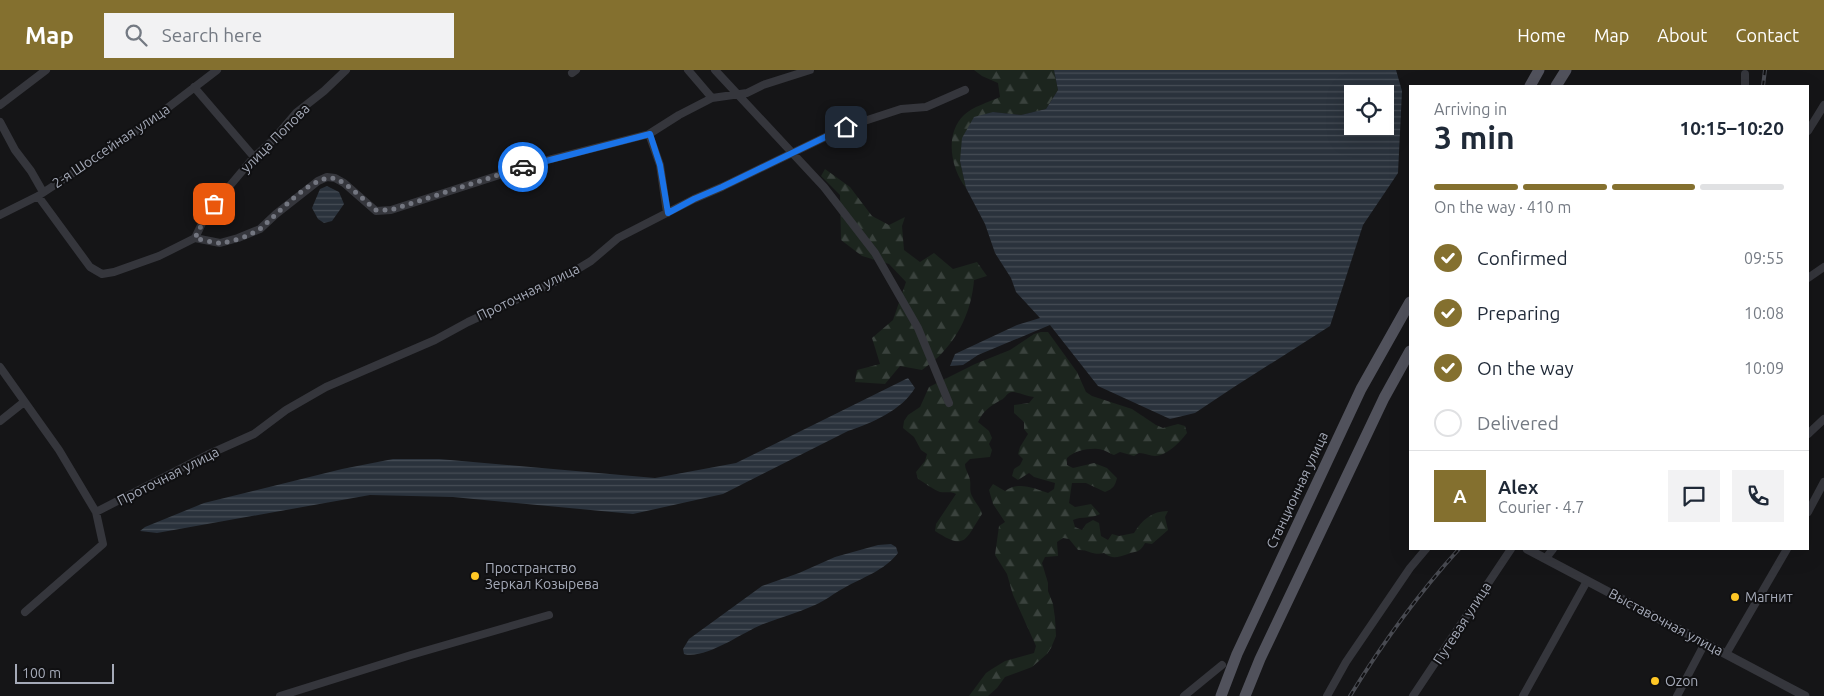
<!DOCTYPE html>
<meta charset="utf-8">
<style>
:root{--surface:#fff;--page:#f2f2f3;--text:#1f2937;--muted:#747a83;--line:#e0e1e3;--accent:#84702f}
body{margin:0;font-family:Ubuntu,sans-serif;background:var(--page);color:var(--text);height:100vh;display:flex;flex-direction:column;font-size:19px;white-space:nowrap}
*{box-sizing:border-box;margin:0}
p{font-size:16px;color:var(--muted)}
.icon{flex:none;width:28px;height:28px;fill:none;stroke:currentColor;stroke-width:2;stroke-linecap:round;stroke-linejoin:round}
.map{position:relative;flex:1;overflow:hidden}
.details{position:absolute;left:1409px;top:15px;width:400px;height:465px;display:flex;flex-direction:column;background:var(--surface);border-radius:0px;box-shadow:0 5px 20px #0002}
.details>*{flex:none}
.buttons{position:absolute;left:1344px;top:15px;display:grid;gap:10px}
.buttons a{display:grid;place-items:center;width:50px;height:50px;border-radius:0px;background:var(--surface);box-shadow:0 5px 20px #0002;font-size:25px}
.scale{position:absolute;left:15px;bottom:12px;width:99px;box-sizing:border-box;padding-left:5px;border:2px solid #a5aab8;border-top:0;font-size:14px;line-height:18px;white-space:nowrap;color:#a5aab8;-webkit-text-stroke:4px #101012;paint-order:stroke}
.pin{position:absolute;display:grid;place-items:center;width:42px;height:42px;color:#fff;margin:-21px;border-radius:10px;box-shadow:0 2px 8px #0006}
.courier{position:absolute;display:grid;place-items:center;width:50px;height:50px;margin:-25px;border:4px solid #1a73e8;border-radius:50%;background:#fff;color:#222;box-shadow:0 1px 6px #0007}
.overview em{font-style:normal;font-weight:700}
.overview div{display:flex;flex-direction:column-reverse}
.overview{display:flex;align-items:center;justify-content:space-between;height:85px;padding:0 25px}
h1{font-size:32px;font-weight:700;line-height:38px}
.bar{display:grid;grid-template-columns:repeat(4,1fr);gap:8px 5px;align-content:center;height:60px;padding:0 25px}
.bar i{height:6px;border-radius:4px;background:var(--line)}
.bar .selected{background:var(--accent)}
.bar p{grid-column:span 4}
.line{display:flex;align-items:center;gap:12px;padding:0 25px;border-top:1px solid var(--line)}
.line div{flex:1}
.round{display:grid;place-items:center;flex:none;width:52px;height:52px;border-radius:0px;background:var(--page)}
ol{padding:0 25px;list-style:none}
li{display:flex;align-items:center;gap:15px;height:55px}
li p{margin-inline-start:auto}
li .icon{padding:5px;border-radius:50%;background:var(--accent);color:#fff;stroke-width:4}
li:last-child{color:var(--muted)}
li i{width:28px;height:28px;border:2px solid var(--line);border-radius:50%}
header{display:flex;align-items:center;gap:30px;box-sizing:border-box;height:70px;padding:0 25px;background:var(--accent);color:#fff}
header strong{font-size:24px}
nav{display:flex;gap:28px;margin-inline-start:auto;font-size:18px}
.search{width:350px;height:45px;background:var(--page);display:flex;align-items:center;gap:12px;box-sizing:border-box;padding:0 18px;border-radius:0px;color:var(--muted);font-size:19px}
.map>svg:first-child{display:block}
</style>
<header>
<strong>Map</strong>
<div class="search"><svg class="icon" aria-label="search" viewBox="0 0 24 24"><circle cx="10" cy="10" r="6"/><path d="M15 15l6 6"/></svg>Search here</div>
<nav><a>Home</a><a>Map</a><a>About</a><a>Contact</a></nav>
</header>
<div class="map">
<svg width="1824" height="626" viewBox="0 0 1824 626">
<defs>
<pattern id="forest-firs" width="22" height="20" patternUnits="userSpaceOnUse" patternTransform="scale(1.25)"><rect width="22" height="20" fill="#1c251e"/><path d="M5 1l3.5 6h-7zM16 11l3.5 6h-7z" fill="#3a423d"/></pattern>
<pattern id="water-rules" width="6" height="5" patternUnits="userSpaceOnUse" patternTransform="scale(1.25)"><rect width="6" height="5" fill="#2a323c"/><path d="M0 2.5h6" fill="none" stroke="#464d56"/></pattern>
</defs>
<rect width="100%" height="100%" fill="#151517"/>
<!-- forest -->
<path fill="url(#forest-firs)" d="M974,0H1054L1058,20L1046,39L1021,45L993,42L960,91L966,118C951,99 944,64 964,45C972,37 989,32 1000,27L998,13L982,6Z
M825,99L850,117L872,146L889,155L905,147L902,156L904,180L920,192L934,183L953,199L977,192L987,206L974,210C972,237 961,263 943,282C937,289 929,294 922,300L900,296L885,314L855,312L857,300L880,294L872,268L893,250L906,212L889,194L862,186L841,170L840,125L821,106Z
M1041,262H1048L1077,302L1086,322L1092,326L1132,339L1156,355L1163,358L1178,354L1185,356L1187,363C1181,371 1167,386 1155,386C1150,386 1145,383 1139,383L1134,386L1120,382L1114,385C1109,383 1103,379 1098,379C1088,378 1074,381 1067,388V395L1073,398L1094,393L1107,398L1117,408C1115,416 1113,419 1105,422L1086,413H1072L1069,433L1075,437L1091,434L1100,444C1091,449 1082,446 1073,450L1075,457L1082,460L1086,454L1093,450L1099,453L1101,466L1108,470L1112,464L1119,466L1134,463C1142,450 1152,441 1168,441L1165,447L1168,460L1152,474L1145,473C1139,484 1137,480 1128,484C1118,487 1113,490 1104,483C1093,486 1088,479 1078,480L1069,469L1063,468L1057,472L1058,486L1045,487L1042,493L1048,513V521L1053,534L1055,548L1056,566L1051,578L1047,584L1032,597L1005,607L997,618L988,626H969L986,603L992,599L1005,591L1034,583L1036,576L1013,525L1007,504L995,485L999,456L1005,452L993,434L989,420L993,414L1005,421C1018,411 1034,418 1048,423L1054,419L1055,413L1034,407L1029,403L1018,410L1012,406L1014,399L1020,395L1023,389L1018,384L1020,377L1028,364L1024,359V352L1014,343V335L1029,333L1034,327C1027,326 1020,323 1014,322C1007,321 1006,328 1001,330C990,336 983,341 978,352L989,361L992,368L989,374L992,380L990,387L970,389L965,394C965,400 969,404 970,410C971,415 969,421 972,426C975,433 980,436 982,444C965,470 966,481 935,461L936,454L956,424C950,421 946,423 940,422C932,419 925,413 918,409L916,402L925,391L927,384L921,380L914,367L903,358L904,351L908,345L920,337L929,317L975,294L1010,280L1034,264Z"/>
<!-- water -->
<path fill="url(#water-rules)" fill-rule="evenodd" d="M1054,0H1396L1402,21L1398,103L1363,155L1330,256L1234,317L1195,343L1170,349L1098,316L1050,255L978,285L963,295L950,296L955,284L1017,255L1040,248L1016,222L1011,208L995,183L985,154L966,118L960,91L962,68L974,47L993,42L1021,45L1046,39L1058,20ZM1352,24H1385V56H1352Z
M327,116L339,122L344,134L332,151L324,153L318,149L312,138L320,119Z
M908,308L915,318C902,340 872,353 848,361L723,424L633,444L453,427L370,425L157,463L140,461L145,457L204,433L342,399L393,389H439L655,408L736,393Z
M891,474L896,477L898,483C884,501 863,507 844,518C834,523 825,531 815,535C797,543 779,548 761,555C742,563 704,590 684,584L683,579L689,569L762,516L799,503L835,487L878,475Z"/>
<g fill="none" stroke-linecap="round" stroke-linejoin="round">
<!-- minor -->
<path stroke="#35363c" stroke-width="8" d="M688,0L712,28
M715,0L824,117L875,183L918,258L949,333
M572,3L576,0
M1745,16V4
M194,17L254,87
M0,35L46,0
M0,52L15,80L31,101L43,122
M1808,61L1824,35
M649,64L660,95L667,143
M38,126L90,197L102,204L114,202L159,186L195,168L207,143L254,87L272,71L296,43L324,21L346,0
M0,145L38,126L140,59L217,0
M195,168L220,173L238,168L260,159L276,144L318,111L327,107L335,108L344,113L376,141L391,140L540,92L649,64L679,45L712,28L747,23L763,15L810,0
M1808,208L1824,197
M0,297L59,380L96,442L103,474L25,542
M0,351L24,332
M1808,364L1824,349
M96,442L207,385L254,364L286,340L326,317L435,270L468,252L561,209L591,191L618,168L694,129L722,117L846,57L901,39L926,37L965,20
M1808,442L1824,412
M1546,488L1553,479
M1726,584L1787,479
M280,626L411,585L549,545
M1184,626L1222,595
M1327,626L1346,592L1410,498L1426,479
M1413,626L1511,479
M1523,626L1587,511
M1677,626L1705,573"/>
<!-- tertiary -->
<path stroke="#35363c" stroke-width="9" d="M1527,479L1805,626"/>
<!-- primary -->
<path stroke="#51525c" stroke-width="11" d="M1530,16L1539,0
M1556,16L1566,0
M1221,626L1237,584L1361,319L1410,232
M1245,626L1260,589L1384,328L1410,281"/>
<!-- rail casing -->
<g stroke="#484a51" stroke-width="4">
<path id="rail" d="M1763,16L1765,0
M1350,626C1382,574 1418,524 1459,479"/>
</g>
<!-- rail -->
<use href="#rail" stroke="#101012" stroke-width="2" stroke-dasharray="5.5" stroke-linecap="butt"/>
</g>
<g fill="none" stroke-linecap="round" stroke-linejoin="round">
<!-- done -->
<path stroke="#737680" stroke-width="5" stroke-dasharray="0 9" d="M214,134L207,144L195,168C203,170 213,173 221,173C233,172 252,165 261,158C277,145 315,101 336,109C347,113 366,132 376,140H391L523,97"/>
<!-- route -->
<path stroke="#1a73e8" stroke-width="6" d="M523,97L650,64L660,95L668,143L694,129L722,117L846,57"/>
</g>
<!-- markers -->
<g fill="#ffc725" stroke="#101012" stroke-width="2">
<circle cx="475" cy="506" r="5"/>
<circle cx="1735" cy="527" r="5"/>
<circle cx="1655" cy="611" r="5"/>
</g>
<g text-anchor="middle" stroke-width="4" stroke-linejoin="round" paint-order="stroke">
<!-- street labels -->
<g font-size="14" fill="#a5aab8" stroke="#101012">
<text transform="translate(275 68) rotate(-45)" y="5">улица Попова</text>
<text transform="translate(111 76) rotate(-34)" y="5">2-я Шоссейная улица</text>
<text transform="translate(528 222) rotate(-26)" y="5">Проточная улица</text>
<text transform="translate(168 406) rotate(-27)" y="5">Проточная улица</text>
<text transform="translate(1297 420) rotate(-65)" y="5">Станционная улица</text>
<text transform="translate(1666 552) rotate(28)" y="5">Выставочная улица</text>
<text transform="translate(1462 553) rotate(-57)" y="5">Путевая улица</text>
</g>
<!-- poi labels -->
<g font-size="14" fill="#a5aab8" stroke="#101012" text-anchor="start">
<text x="485" y="503">Пространство<tspan x="485" dy="16">Зеркал Козырева</tspan></text>
<text x="1745" y="532">Магнит</text>
<text x="1665" y="616">Ozon</text>
</g>
</g>
</svg>
<div class="buttons">
<a><svg class="icon" aria-label="locate" viewBox="0 0 24 24"><circle cx="12" cy="12" r="6"/><path d="M12 2v4M12 18v4M2 12h4M18 12h4"/></svg></a>
</div>
<div class="scale">100 m</div>
<div class="pin" style="left:214px;top:134px;background:#ea580c"><svg class="icon" aria-label="bag" viewBox="0 0 24 24"><path d="M5 8h14l-1 12H6zM9 8a3 3 0 0 1 6 0"/></svg></div>
<div class="pin" style="left:846px;top:57px;background:#1f2937"><svg class="icon" aria-label="home" viewBox="0 0 24 24"><path d="M3 11l9-7 9 7M6 9v11h12V9"/></svg></div>
<div class="courier" style="left:523px;top:97px"><svg class="icon" aria-label="car" viewBox="0 0 24 24"><path d="M5 17H2v-5l4-1 3-4h7l3 4 3 1v5h-3M9 17h6M6 11h13"/><circle cx="7" cy="17" r="2"/><circle cx="17" cy="17" r="2"/></svg></div>
<section class="details">
<div class="overview"><div><h1>3 min</h1><p>Arriving in</p></div><em>10:15–10:20</em></div>
<div class="bar"><i class="selected"></i><i class="selected"></i><i class="selected"></i><i></i><p>On the way · 410 m</p></div>
<ol>
<li><svg class="icon" aria-label="check" viewBox="0 0 24 24"><path d="M5 12l5 5 9-10"/></svg>Confirmed<p>09:55</p></li>
<li><svg class="icon" aria-label="check" viewBox="0 0 24 24"><path d="M5 12l5 5 9-10"/></svg>Preparing<p>10:08</p></li>
<li><svg class="icon" aria-label="check" viewBox="0 0 24 24"><path d="M5 12l5 5 9-10"/></svg>On the way<p>10:09</p></li>
<li><i></i>Delivered</li>
</ol>
<div class="line" style="height:90px"><b class="round" style="background:var(--accent);color:#fff">A</b><div><b>Alex</b><p>Courier · 4.7</p></div><a class="round"><svg class="icon" aria-label="chat" viewBox="0 0 24 24"><path d="M4 5h16v11H9l-5 4z"/></svg></a><a class="round"><svg class="icon" aria-label="phone" viewBox="0 0 24 24"><path d="M5 4h4l2 5-3 2q2 4 5 5l2-3 5 2v4C11 20 4 13 5 4z"/></svg></a></div>
</section>
</div>
